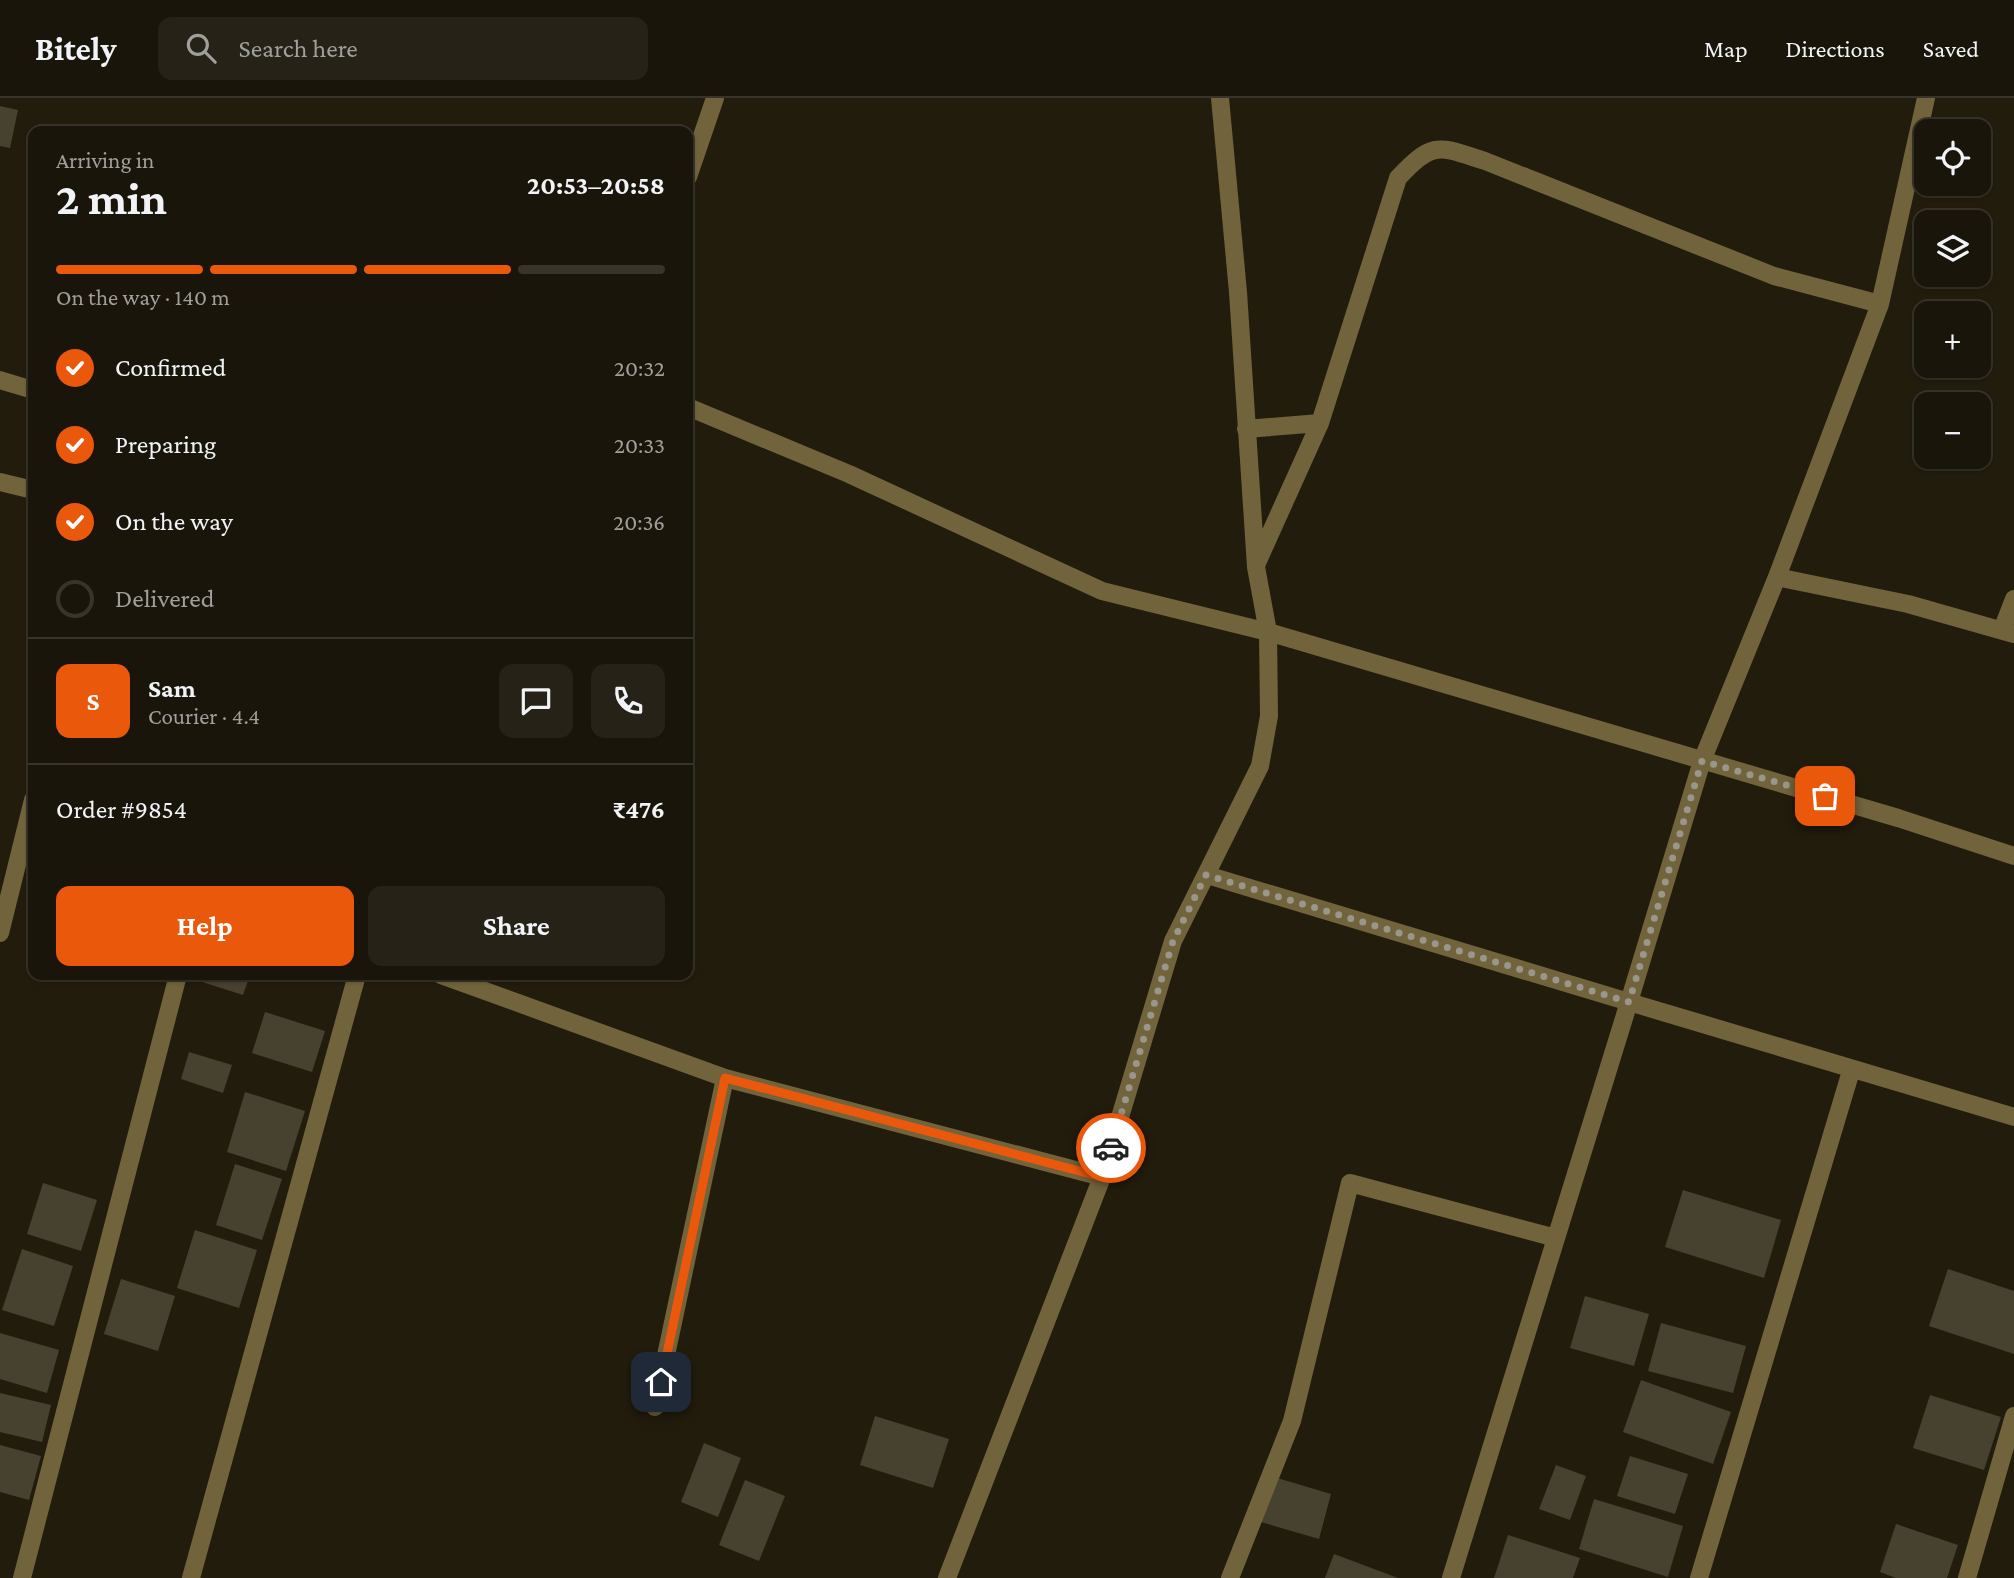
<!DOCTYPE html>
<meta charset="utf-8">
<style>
:root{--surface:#1a150a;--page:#272218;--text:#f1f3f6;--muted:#9f9f9c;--line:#38342b;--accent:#ea580c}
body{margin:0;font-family:"Crimson Pro",serif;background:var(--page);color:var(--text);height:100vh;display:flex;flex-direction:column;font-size:26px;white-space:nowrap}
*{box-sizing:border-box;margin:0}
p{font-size:23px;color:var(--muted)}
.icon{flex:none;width:38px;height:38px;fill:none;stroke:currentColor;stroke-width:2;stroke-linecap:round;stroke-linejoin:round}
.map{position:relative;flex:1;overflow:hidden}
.sheet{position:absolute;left:28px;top:28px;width:665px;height:854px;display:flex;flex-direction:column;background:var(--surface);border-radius:14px;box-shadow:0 2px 5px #0004,0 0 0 2px var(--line)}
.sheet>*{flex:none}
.controls{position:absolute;left:1914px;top:21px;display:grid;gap:14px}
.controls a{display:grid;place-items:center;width:77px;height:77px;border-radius:14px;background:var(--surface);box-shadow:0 2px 5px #0004,0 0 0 2px var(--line);font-size:35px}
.pin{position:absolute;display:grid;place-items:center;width:60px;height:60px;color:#fff;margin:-30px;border-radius:14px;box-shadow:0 4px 10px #0006}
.courier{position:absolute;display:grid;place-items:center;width:70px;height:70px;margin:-35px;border:5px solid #ea580c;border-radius:50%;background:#fff;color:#222;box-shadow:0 2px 9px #0007}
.head em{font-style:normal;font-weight:700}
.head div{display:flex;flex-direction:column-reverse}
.head{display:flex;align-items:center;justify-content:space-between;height:119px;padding:0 28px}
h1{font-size:46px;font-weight:700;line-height:52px}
.bar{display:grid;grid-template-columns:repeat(4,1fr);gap:10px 7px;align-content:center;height:84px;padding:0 28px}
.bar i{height:9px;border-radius:5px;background:var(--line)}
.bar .selected{background:var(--accent)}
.bar p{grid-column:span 4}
.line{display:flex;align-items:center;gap:18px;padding:0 28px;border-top:2px solid var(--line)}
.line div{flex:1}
.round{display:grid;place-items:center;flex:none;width:74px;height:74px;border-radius:14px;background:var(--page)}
ol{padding:0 28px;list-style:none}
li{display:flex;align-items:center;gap:21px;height:77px}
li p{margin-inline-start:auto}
li .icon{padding:7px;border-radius:50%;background:var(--accent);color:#fff;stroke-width:4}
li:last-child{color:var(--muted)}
li i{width:38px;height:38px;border:4px solid var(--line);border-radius:50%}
.action{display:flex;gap:14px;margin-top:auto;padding:14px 28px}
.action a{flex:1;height:80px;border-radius:14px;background:var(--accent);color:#fff;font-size:28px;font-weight:700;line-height:80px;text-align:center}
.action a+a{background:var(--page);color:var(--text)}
header{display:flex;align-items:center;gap:42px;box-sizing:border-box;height:98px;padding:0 35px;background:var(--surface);border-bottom:2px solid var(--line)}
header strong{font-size:33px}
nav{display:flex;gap:38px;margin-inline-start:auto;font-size:24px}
.search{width:490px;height:63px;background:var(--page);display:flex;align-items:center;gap:18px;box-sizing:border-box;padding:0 24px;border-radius:14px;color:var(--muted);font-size:26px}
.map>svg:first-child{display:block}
</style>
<header>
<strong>Bitely</strong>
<div class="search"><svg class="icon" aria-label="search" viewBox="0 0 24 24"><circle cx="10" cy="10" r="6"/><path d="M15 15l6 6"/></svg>Search here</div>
<nav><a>Map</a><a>Directions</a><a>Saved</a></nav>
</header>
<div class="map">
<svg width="2014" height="1480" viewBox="0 0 2014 1480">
<rect width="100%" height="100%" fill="#221c0d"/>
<!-- building -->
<path fill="#474130" d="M0,8L18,12L10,50L0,48Z
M201,877H250L243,897L199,883Z
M265,914L325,933L312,974L252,955Z
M189,954L232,967L223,995L181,981Z
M245,994L305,1013L286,1073L227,1054Z
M235,1066L282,1081L262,1142L216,1127Z
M43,1085L97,1102L81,1153L27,1136Z
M1683,1092L1781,1122L1764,1180L1665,1149Z
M195,1132L257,1152L239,1210L177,1190Z
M22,1151L73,1168L54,1228L2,1212Z
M1948,1171L2014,1193V1256L1929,1228Z
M121,1181L175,1198L158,1253L104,1236Z
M1585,1198L1649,1216L1634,1268L1570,1250Z
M1661,1225L1746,1248L1733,1295L1648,1273Z
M0,1235L59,1252L47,1295L0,1281Z
M1641,1282L1731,1314L1713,1366L1623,1334Z
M0,1295L51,1307L42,1344L0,1334Z
M1930,1297L2001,1319L1984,1372L1913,1350Z
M875,1318L949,1341L933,1390L860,1367Z
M704,1345L741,1360L718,1419L681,1404Z
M0,1347L41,1358L29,1402L0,1394Z
M1630,1358L1688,1376L1675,1416L1617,1398Z
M1556,1367L1586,1378L1570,1422L1539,1411Z
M1274,1379L1331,1396L1319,1441L1261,1424Z
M745,1382L785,1398L759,1463L719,1447Z
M1594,1401L1683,1428L1668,1479L1579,1451Z
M1896,1426L1958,1447L1947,1480H1896L1880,1474Z
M1508,1437L1580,1460L1573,1480H1494Z
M1334,1456L1398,1480H1325Z"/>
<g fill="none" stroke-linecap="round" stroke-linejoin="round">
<!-- minor -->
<path stroke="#71633c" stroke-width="18" d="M688,79L715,0
M0,282L33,292
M688,309L849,376L1102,493L1268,534L1898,720L2014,758
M1246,331L1320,325
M0,384L33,392
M1257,465L1320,325L1398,80C1434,42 1438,48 1485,63L1774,178L1880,206
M1777,479L1908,506L2014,536
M2002,532L2014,501
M1207,777L1629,904L1702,663L1777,479L1880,206L1926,0
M0,835L33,702
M441,877L725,980L1102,1079
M655,1309L725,980
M22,1480L178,877
M191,1480L357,877
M947,1480L1102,1079L1173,843L1260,668L1269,618L1268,534L1256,469L1238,194L1220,0
M1230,1480L1292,1323L1350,1085L1556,1140
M1451,1480L1629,904L2014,1019
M1699,1480L1851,973
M1967,1480L2014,1318"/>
</g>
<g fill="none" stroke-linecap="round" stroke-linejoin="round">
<!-- done -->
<path stroke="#9a968a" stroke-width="7" stroke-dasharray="0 12.6" d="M1111,1050L1173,843L1206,777L1629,904L1702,663L1825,698"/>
<!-- route -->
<path stroke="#ea580c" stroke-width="9" d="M661,1284L725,980L1102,1079L1111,1050"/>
</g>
</svg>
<div class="controls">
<a><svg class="icon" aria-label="locate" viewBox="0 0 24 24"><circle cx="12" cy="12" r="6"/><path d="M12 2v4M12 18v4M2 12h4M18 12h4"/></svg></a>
<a><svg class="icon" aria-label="layers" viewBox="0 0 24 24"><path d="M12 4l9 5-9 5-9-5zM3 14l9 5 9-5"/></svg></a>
<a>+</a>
<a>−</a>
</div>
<div class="pin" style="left:1825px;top:698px;background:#ea580c"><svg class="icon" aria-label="bag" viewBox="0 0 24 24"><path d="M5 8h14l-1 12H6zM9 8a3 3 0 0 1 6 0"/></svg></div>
<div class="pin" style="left:661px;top:1284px;background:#1f2937"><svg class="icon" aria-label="home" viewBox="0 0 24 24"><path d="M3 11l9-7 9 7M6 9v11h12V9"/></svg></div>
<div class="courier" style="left:1111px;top:1050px"><svg class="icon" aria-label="car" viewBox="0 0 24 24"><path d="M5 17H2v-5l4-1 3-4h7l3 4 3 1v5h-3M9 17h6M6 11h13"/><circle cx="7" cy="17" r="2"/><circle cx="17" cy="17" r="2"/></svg></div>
<section class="sheet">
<div class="head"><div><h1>2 min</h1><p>Arriving in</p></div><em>20:53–20:58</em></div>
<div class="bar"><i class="selected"></i><i class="selected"></i><i class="selected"></i><i></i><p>On the way · 140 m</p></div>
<ol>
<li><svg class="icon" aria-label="check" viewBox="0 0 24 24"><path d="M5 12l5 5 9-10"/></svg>Confirmed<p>20:32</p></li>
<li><svg class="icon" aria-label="check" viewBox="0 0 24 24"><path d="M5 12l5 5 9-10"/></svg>Preparing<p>20:33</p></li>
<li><svg class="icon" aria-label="check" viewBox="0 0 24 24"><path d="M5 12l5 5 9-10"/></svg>On the way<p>20:36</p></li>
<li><i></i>Delivered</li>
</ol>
<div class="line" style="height:126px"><b class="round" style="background:var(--accent);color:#fff">S</b><div><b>Sam</b><p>Courier · 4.4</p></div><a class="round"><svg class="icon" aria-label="chat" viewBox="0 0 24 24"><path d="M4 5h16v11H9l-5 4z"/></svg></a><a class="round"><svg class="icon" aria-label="phone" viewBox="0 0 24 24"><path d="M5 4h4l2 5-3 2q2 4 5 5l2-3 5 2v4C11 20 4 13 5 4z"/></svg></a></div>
<div class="line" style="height:91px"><div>Order #9854</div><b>₹476</b></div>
<div class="action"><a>Help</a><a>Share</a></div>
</section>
</div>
